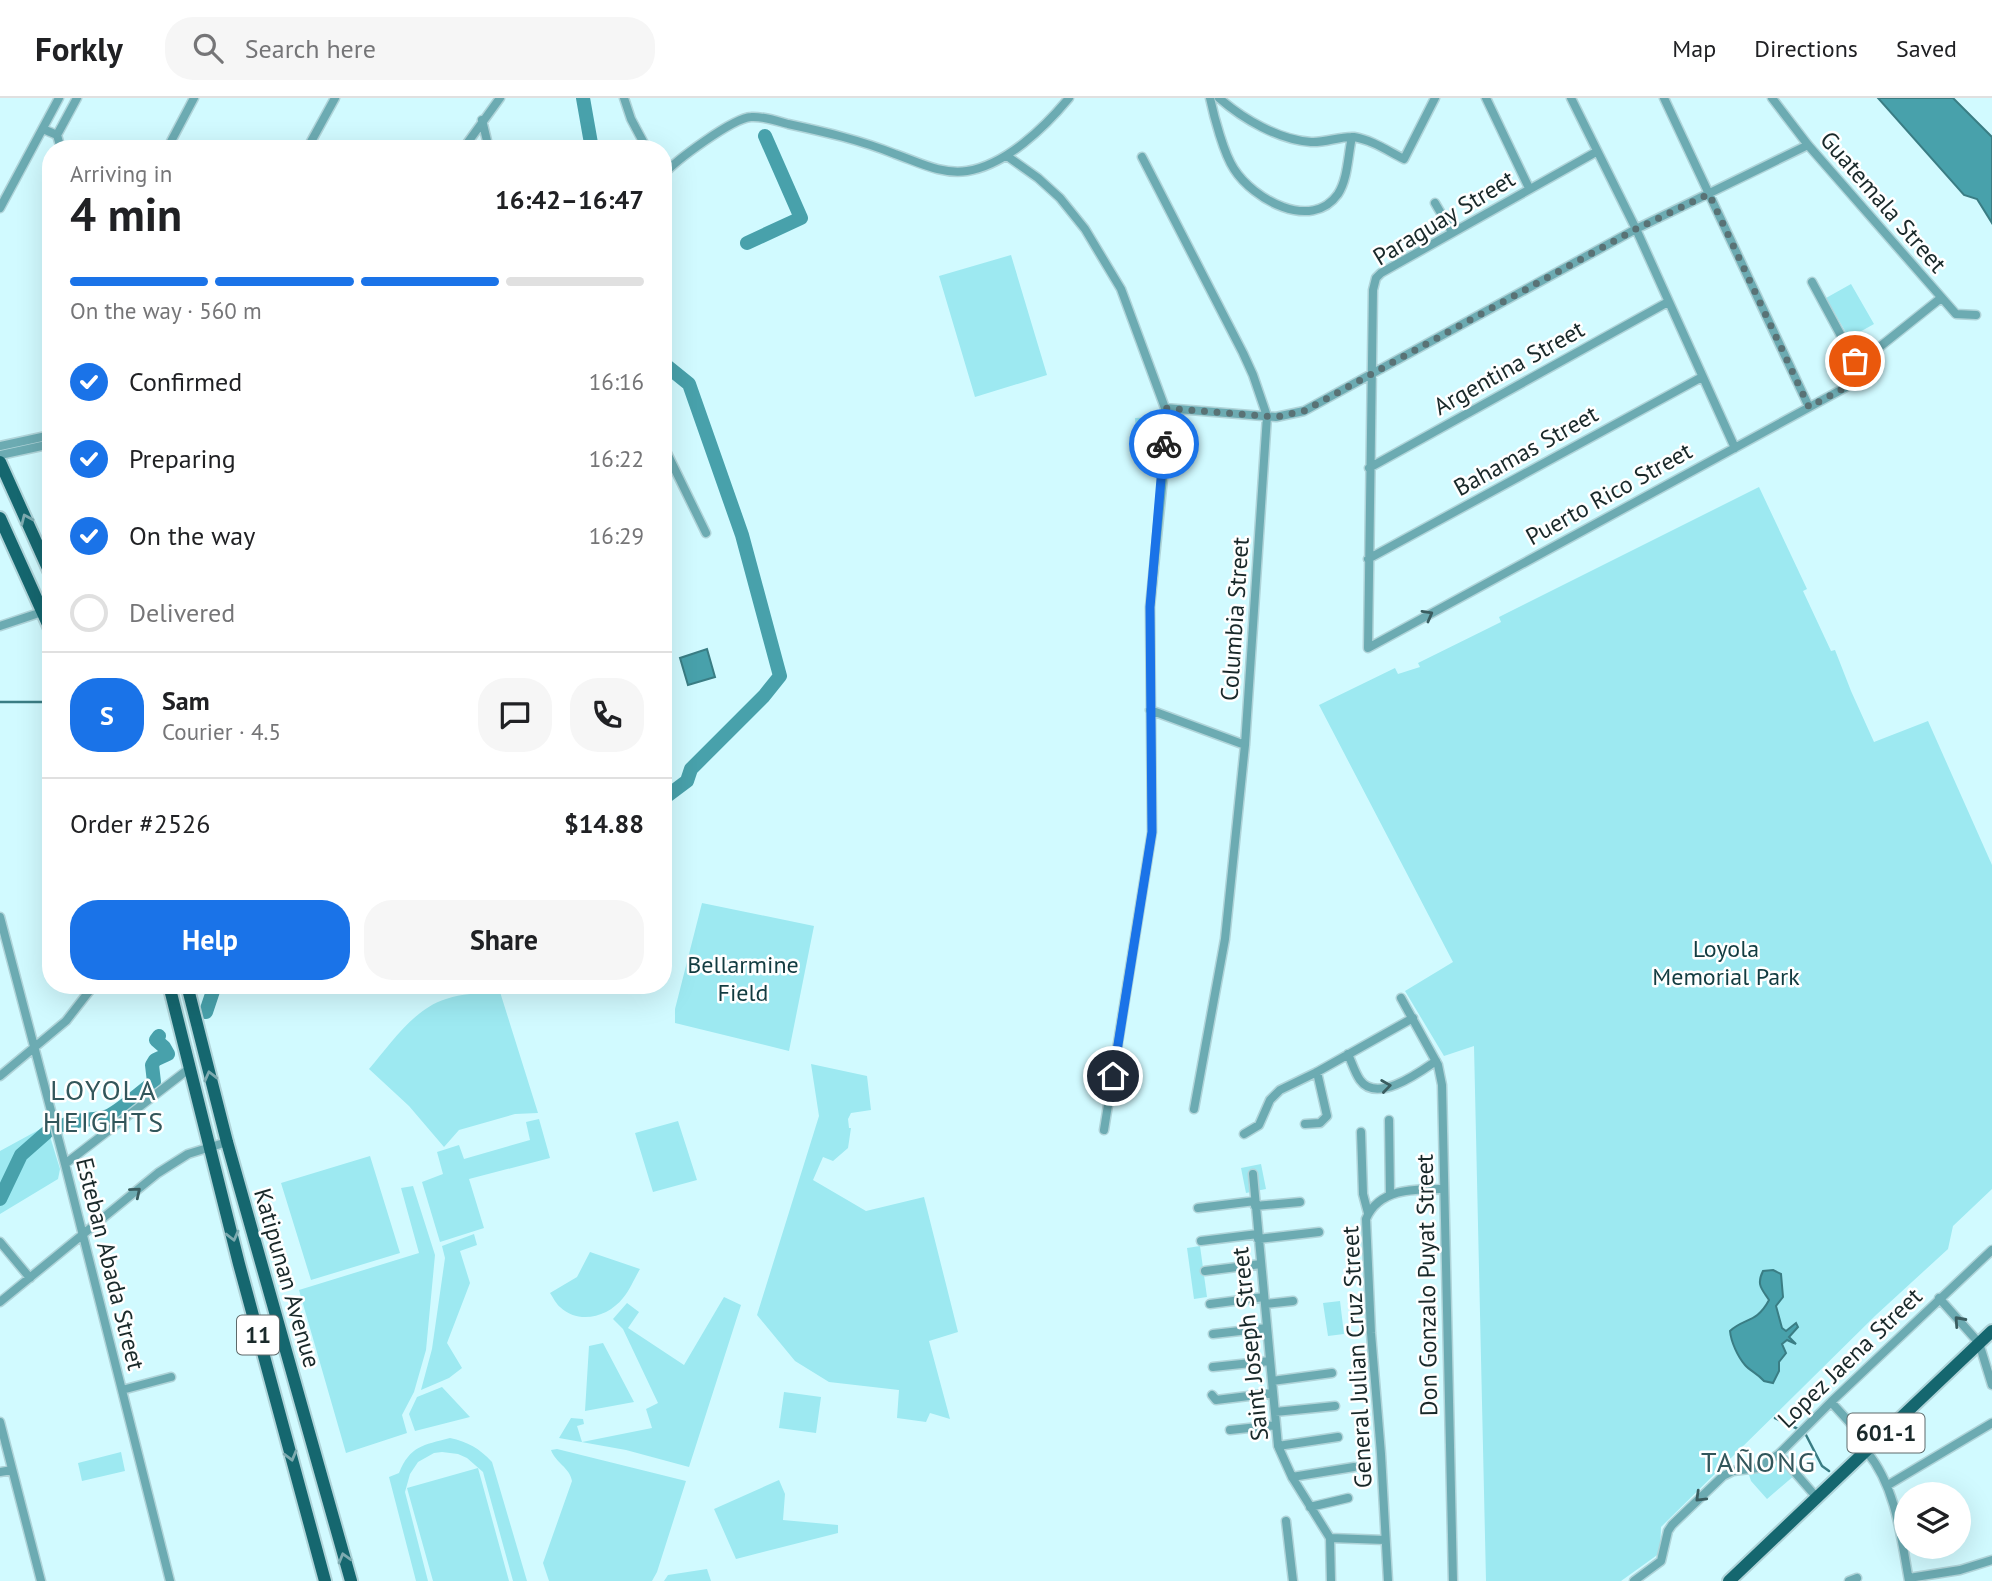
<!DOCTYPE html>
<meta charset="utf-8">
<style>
:root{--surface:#fff;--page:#f6f6f6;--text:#202124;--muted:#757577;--line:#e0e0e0;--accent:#1a73e8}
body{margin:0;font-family:"PT Sans",sans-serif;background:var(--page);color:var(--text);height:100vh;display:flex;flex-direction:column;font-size:26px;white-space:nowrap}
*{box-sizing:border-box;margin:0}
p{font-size:23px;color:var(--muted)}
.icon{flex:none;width:38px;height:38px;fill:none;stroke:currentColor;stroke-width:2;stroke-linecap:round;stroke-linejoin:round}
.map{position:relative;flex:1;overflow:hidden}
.drawer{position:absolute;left:42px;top:42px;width:630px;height:854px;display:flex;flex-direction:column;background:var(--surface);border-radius:28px;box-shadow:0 7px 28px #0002}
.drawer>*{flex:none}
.controls{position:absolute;left:1894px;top:1384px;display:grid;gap:14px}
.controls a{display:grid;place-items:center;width:77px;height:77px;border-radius:50%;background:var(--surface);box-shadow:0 7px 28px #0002;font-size:35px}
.pin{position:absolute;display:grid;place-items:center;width:60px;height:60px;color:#fff;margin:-30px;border:4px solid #fff;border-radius:50%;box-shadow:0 2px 7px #0007}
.courier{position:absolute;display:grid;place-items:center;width:70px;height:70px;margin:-35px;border:5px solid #1a73e8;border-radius:50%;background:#fff;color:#222;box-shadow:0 2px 9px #0007}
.head em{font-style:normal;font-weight:800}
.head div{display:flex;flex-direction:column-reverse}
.head{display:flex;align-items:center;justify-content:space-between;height:119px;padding:0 28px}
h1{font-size:46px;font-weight:800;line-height:52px}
.bar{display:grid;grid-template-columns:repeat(4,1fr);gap:10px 7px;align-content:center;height:84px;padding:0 28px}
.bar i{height:9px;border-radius:5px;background:var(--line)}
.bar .current{background:var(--accent)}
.bar p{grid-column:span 4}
.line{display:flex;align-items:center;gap:18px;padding:0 28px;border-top:2px solid var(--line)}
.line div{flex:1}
.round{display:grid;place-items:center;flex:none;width:74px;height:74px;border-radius:28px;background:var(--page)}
ol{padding:0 28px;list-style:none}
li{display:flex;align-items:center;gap:21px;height:77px}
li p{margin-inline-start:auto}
li .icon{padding:7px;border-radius:50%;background:var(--accent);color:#fff;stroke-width:4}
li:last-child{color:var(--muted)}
li i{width:38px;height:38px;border:4px solid var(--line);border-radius:50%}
.button{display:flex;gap:14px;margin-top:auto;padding:14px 28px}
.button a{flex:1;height:80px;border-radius:28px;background:var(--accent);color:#fff;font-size:28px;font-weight:800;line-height:80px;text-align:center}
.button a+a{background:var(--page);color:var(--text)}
header{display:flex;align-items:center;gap:42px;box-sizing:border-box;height:98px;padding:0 35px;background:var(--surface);border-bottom:2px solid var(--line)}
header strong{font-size:33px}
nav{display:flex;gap:38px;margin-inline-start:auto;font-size:24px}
.search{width:490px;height:63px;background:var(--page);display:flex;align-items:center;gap:18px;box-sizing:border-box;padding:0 24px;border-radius:28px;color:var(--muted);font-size:26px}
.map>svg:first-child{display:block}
</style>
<header>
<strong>Forkly</strong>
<div class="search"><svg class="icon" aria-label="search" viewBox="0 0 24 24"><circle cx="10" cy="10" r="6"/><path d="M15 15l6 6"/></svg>Search here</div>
<nav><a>Map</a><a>Directions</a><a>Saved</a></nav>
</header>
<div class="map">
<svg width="1992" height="1483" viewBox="0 0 1992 1483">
<rect width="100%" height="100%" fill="#d1faff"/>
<!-- green -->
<path fill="#9de9f1" d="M1011,157L1047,277L975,299L939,178Z
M1851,186L1874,226L1849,240L1826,200Z
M1154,319L1156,348L1137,349L1135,320Z
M1759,389L1807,491L1803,493L1831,553L1835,552L1851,593L1874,644L1928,623L1992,767V1091L1953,1128L1948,1151L1876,1217L1661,1429L1660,1455L1621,1483H1486L1474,948L1444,958L1405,893L1453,864L1319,607L1395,570L1398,576L1420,569L1418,565L1501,524L1499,519Z
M702,805L814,828L789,953L675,925V911Z
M500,894L538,1015L515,1016L459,1032L444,1049L409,1008L369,971C390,947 413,911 446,901C463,895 482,895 500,894Z
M811,966L867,978L871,1012L851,1015L848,1021L849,1030H851L848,1050L833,1063L823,1059L813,1082L866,1113L924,1099L958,1234L929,1243L950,1321L930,1315L926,1324L897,1320L899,1292L829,1284L795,1263L757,1217L819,1018Z
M539,1021L550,1060L469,1081L484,1130L440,1144L422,1084L443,1076L437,1054L459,1047L464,1061L530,1042L526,1024Z
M678,1023L697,1082L653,1094L635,1035Z
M44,1029L48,1032L60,1071L58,1081L0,1116V1053Z
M370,1058L400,1155L311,1182L281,1085Z
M1261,1066L1266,1091L1246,1095L1241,1070Z
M413,1088L435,1157L426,1252L414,1294L402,1317L407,1335L346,1355L299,1192L419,1155L401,1090Z
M474,1136L477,1147L460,1153L470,1185L447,1245L462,1270L449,1280L421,1292L432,1251L445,1160L442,1148Z
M1200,1148L1207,1199L1194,1201L1187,1150Z
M590,1154L640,1171C634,1181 630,1192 623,1200C608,1219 579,1227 560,1209C556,1206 553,1199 550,1195L577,1179Z
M724,1199L741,1207L689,1369L626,1352L559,1340L571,1320L583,1321L584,1326L577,1328L582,1344L652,1330L646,1311L658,1305L623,1231L613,1221L627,1205L639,1214L628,1230L684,1267Z
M1340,1203L1344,1236L1328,1238L1323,1205Z
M603,1245L634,1304L585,1313L589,1248Z
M442,1289L470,1319L415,1333L409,1316L417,1299Z
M784,1294L821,1299L816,1335L779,1330Z
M450,1340C468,1344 479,1350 492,1364L527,1483H513L483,1374L467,1360L458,1356L442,1354L434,1355L418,1364L410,1376L405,1394L428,1483H416L389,1379L399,1375C410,1348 423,1347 450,1340Z
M557,1351L686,1383L657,1474L652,1483H549L543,1465L572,1383C570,1370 555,1364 551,1352Z
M121,1354L125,1373L82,1383L78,1365Z
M1779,1359L1795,1377L1767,1401L1751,1383L1749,1377L1758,1374Z
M478,1370L509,1483H433L407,1390Z
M779,1382L785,1396L783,1422L838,1427V1435L736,1461L714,1411Z
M707,1471L711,1483H664L668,1477Z"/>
<!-- water -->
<path fill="#48a1ab" stroke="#3a7d84" stroke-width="2" d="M1878,0H1953L1992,39V125L1977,101L1964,97Z
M707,551L715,579L688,587L680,560Z
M1773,1172L1781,1176L1783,1199L1776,1208L1782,1230L1786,1233L1796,1225L1798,1229L1789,1239L1796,1246L1787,1242L1782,1246L1786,1255L1779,1264V1273L1773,1285L1764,1283C1757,1275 1750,1273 1745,1267C1738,1259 1731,1244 1730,1233C1744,1220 1757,1225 1769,1202C1762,1191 1756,1187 1763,1173Z"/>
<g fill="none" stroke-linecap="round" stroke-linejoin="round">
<!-- stream -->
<path stroke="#3a7d84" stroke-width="2.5" d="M0,604H51
M1775,1320L1798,1331
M1806,1337L1822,1368L1829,1373"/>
<!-- river -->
<path stroke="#48a1ab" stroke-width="14" d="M583,0L592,51
M747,145L801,120L765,38
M663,265L689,286L742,437L780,578L764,598L691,671L687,683L663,701
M206,914L215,887
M64,1027C78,1020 94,1023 108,1018C117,1015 145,991 154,984L152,967L155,962L168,956L164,949L156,942L159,938
M0,1101L21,1057L46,1035"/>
<!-- street casing -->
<g stroke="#b0d4d9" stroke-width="11">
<path id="street" d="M624,0L631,21L647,51
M1210,0C1214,19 1224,56 1234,71C1253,101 1311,134 1338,96C1348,81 1348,56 1352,39
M1219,0C1243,21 1279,42 1311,44C1325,45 1340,38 1354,39C1372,42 1388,53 1404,61L1435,0
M1486,0L1529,90
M1571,0L1636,131L1735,350
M1664,0L1809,309
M1772,0L1808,47L1956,216L1976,217
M482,22L489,51
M43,31L57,37L77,0
M57,37L61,51
M167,51L194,0
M307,51L335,0
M463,51L500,0
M1596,54L1381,175L1376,180L1373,192L1368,550L1850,287L1857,281L1872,255L1941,200
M1007,58L1038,80L1060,100L1085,131L1121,191L1165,310L1163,380L1150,509L1152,734L1104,1032
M1142,59L1243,255L1253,277L1267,318L1245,647L1225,841L1194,1011
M663,77C676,62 733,20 751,19C763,18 777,23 788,26C825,34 860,42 895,56C918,64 942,77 967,73C1006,67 1045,29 1069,0
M1435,105L1452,134
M0,110L59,0
M1812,184L1852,258L1863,271
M1165,310L1276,319L1304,313L1636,131L1808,47
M663,347L706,435
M0,348L51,337
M0,357L51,346
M1369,370L1668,204
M1368,461L1702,279
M0,528L42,514
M1150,612L1245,647
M0,819L65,1066L170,1483
M1401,900L1438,967L1442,987L1453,1483
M1348,956C1352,965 1355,975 1360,982C1377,1006 1420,974 1436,963
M0,978L66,923L94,887
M1389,1022L1390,1097
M1305,1026L1320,1025L1327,1018L1317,974
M1361,1034L1363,1096L1368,1115
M1244,1036L1259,1027L1270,1002L1280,992L1317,974L1413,920
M65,1066L190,970
M1253,1076L1278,1348L1292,1379L1330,1440L1331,1483
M1255,1108L1300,1104
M1198,1110L1255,1103
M1258,1141L1319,1134
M1201,1143L1258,1136
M0,1144L30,1180
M1205,1173L1261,1166
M1939,1200L1979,1245L1992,1287
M0,1204L158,1075L188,1056L227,1044
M1210,1206L1264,1199
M1265,1206L1293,1203
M1213,1236L1267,1230
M1213,1269L1270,1263
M1272,1283L1332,1275
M122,1292L171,1279
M1212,1297L1216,1302L1273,1295
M1831,1304L1872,1349
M1275,1314L1335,1308
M0,1324L41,1483
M1230,1332L1276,1327
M1278,1348L1338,1339
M1867,1354C1896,1389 1901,1439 1909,1483
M1779,1356L1818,1401
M0,1374L12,1372
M1292,1379L1354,1369
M1888,1387L1992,1325
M1310,1409L1348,1400
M1286,1423L1293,1483
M1330,1440L1385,1442
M1909,1480L1960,1472L1992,1462
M1388,1483L1381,1356L1371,1235L1366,1121C1379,1090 1415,1091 1443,1091
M1634,1483L1661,1463L1668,1433L1672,1427L1723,1378L1733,1373L1758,1370L1779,1356L1831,1304L1992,1152
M1849,1483L1857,1480"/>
</g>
<!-- primary casing -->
<g stroke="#b0d4d9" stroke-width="16">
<path id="primary" d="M0,364L51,477
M0,420L51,533
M169,887L239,1166L325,1483
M187,887L227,1044L351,1483
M1729,1483L1992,1233"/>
</g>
<!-- street -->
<use href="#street" stroke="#6cabb2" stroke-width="8"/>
<!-- primary -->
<use href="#primary" stroke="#15676f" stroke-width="12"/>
</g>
<!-- one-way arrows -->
<defs><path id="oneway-chevron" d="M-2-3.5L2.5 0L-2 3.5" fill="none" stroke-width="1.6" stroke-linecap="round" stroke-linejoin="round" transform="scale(1.75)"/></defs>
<g stroke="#7eabb0">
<use href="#oneway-chevron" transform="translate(26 421) rotate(-114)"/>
<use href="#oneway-chevron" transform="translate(210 978) rotate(-104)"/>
<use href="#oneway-chevron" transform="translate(233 1138) rotate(76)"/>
<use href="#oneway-chevron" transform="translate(291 1358) rotate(75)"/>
<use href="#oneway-chevron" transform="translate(344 1460) rotate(-106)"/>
</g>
<g stroke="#3a5d60">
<use href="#oneway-chevron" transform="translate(1428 517) rotate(-29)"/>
<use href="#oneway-chevron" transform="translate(1386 988) rotate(-8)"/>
<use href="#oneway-chevron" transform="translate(136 1094) rotate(-40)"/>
<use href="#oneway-chevron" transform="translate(1959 1223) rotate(-132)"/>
<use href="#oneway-chevron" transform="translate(1700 1399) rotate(136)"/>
</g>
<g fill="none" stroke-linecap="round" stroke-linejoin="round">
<!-- done -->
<path stroke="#597275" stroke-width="7" stroke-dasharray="0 12.6" d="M1164,346L1165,310L1276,319L1304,313L1636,131L1709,96L1809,309L1850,287L1863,271L1855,263"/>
<!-- route -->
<path stroke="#1a73e8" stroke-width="9" d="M1113,978L1152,734L1150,509L1164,346"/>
</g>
<g text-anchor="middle" stroke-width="5" stroke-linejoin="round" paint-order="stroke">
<!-- shield labels -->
<g fill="#fff" stroke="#5e696a" stroke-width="2">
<rect x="237" y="1217.5" width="42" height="39" rx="5"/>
<rect x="1847.5" y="1315.5" width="77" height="39" rx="5"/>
</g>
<g font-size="23" font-weight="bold" fill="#19292a">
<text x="258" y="1245">11</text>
<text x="1886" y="1343">601-1</text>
</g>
<!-- street labels -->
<g font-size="24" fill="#19292a" stroke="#fff">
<text transform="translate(1883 104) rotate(49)" y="8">Guatemala Street</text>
<text transform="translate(1444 120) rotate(-31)" y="8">Paraguay Street</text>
<text transform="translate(1509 270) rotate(-29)" y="8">Argentina Street</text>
<text transform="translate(1526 353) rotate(-29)" y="8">Bahamas Street</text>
<text transform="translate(1609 396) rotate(-29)" y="8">Puerto Rico Street</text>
<text transform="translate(1235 521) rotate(-86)" y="8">Columbia Street</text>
<text transform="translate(110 1166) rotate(76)" y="8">Esteban Abada Street</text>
<text transform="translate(287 1180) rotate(74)" y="8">Katipunan Avenue</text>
<text transform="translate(1427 1187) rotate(-91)" y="8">Don Gonzalo Puyat Street</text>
<text transform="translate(1250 1246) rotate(-96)" y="8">Saint Joseph Street</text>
<text transform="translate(1357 1259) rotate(-93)" y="8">General Julian Cruz Street</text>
<text transform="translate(1850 1260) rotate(-44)" y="8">Lopez Jaena Street</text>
</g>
<!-- park labels -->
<g font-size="24" fill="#123c41" stroke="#fff">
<text x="1726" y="859">Loyola<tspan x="1726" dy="28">Memorial Park</tspan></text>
<text x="743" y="875">Bellarmine<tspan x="743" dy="28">Field</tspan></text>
</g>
<!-- quarter labels -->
<g font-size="28" letter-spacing="2" fill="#32565b" stroke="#fff">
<text x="104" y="1002">LOYOLA<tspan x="104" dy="32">HEIGHTS</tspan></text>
<text x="1759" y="1374">TAÑONG</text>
</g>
</g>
</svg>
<div class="controls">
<a><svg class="icon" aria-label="layers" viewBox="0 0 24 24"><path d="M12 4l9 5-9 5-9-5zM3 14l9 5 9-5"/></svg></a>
</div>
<div class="pin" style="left:1855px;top:263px;background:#ea580c"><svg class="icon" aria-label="bag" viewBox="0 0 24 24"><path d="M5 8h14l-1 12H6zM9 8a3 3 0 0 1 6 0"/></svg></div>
<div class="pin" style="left:1113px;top:978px;background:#1f2937"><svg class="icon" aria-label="home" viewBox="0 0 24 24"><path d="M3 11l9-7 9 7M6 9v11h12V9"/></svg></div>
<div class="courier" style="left:1164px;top:346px"><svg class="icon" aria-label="bike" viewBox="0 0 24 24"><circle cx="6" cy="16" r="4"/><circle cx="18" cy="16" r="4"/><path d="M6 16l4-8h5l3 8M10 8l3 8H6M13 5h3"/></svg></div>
<section class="drawer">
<div class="head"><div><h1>4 min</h1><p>Arriving in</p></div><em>16:42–16:47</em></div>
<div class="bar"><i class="current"></i><i class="current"></i><i class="current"></i><i></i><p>On the way · 560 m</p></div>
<ol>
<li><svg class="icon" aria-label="check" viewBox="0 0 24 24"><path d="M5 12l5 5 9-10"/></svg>Confirmed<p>16:16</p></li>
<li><svg class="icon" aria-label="check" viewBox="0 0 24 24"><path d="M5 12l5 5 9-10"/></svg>Preparing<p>16:22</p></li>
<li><svg class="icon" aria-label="check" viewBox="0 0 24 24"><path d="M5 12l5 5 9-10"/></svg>On the way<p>16:29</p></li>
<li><i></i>Delivered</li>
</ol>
<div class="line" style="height:126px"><b class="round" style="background:var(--accent);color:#fff">S</b><div><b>Sam</b><p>Courier · 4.5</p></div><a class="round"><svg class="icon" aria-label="chat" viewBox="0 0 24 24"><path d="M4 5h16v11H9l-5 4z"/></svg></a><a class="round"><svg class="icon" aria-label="phone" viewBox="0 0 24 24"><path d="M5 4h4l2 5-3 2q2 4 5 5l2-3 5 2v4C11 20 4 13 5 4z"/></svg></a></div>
<div class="line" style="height:91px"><div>Order #2526</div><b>$14.88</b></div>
<div class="button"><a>Help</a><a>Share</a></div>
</section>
</div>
